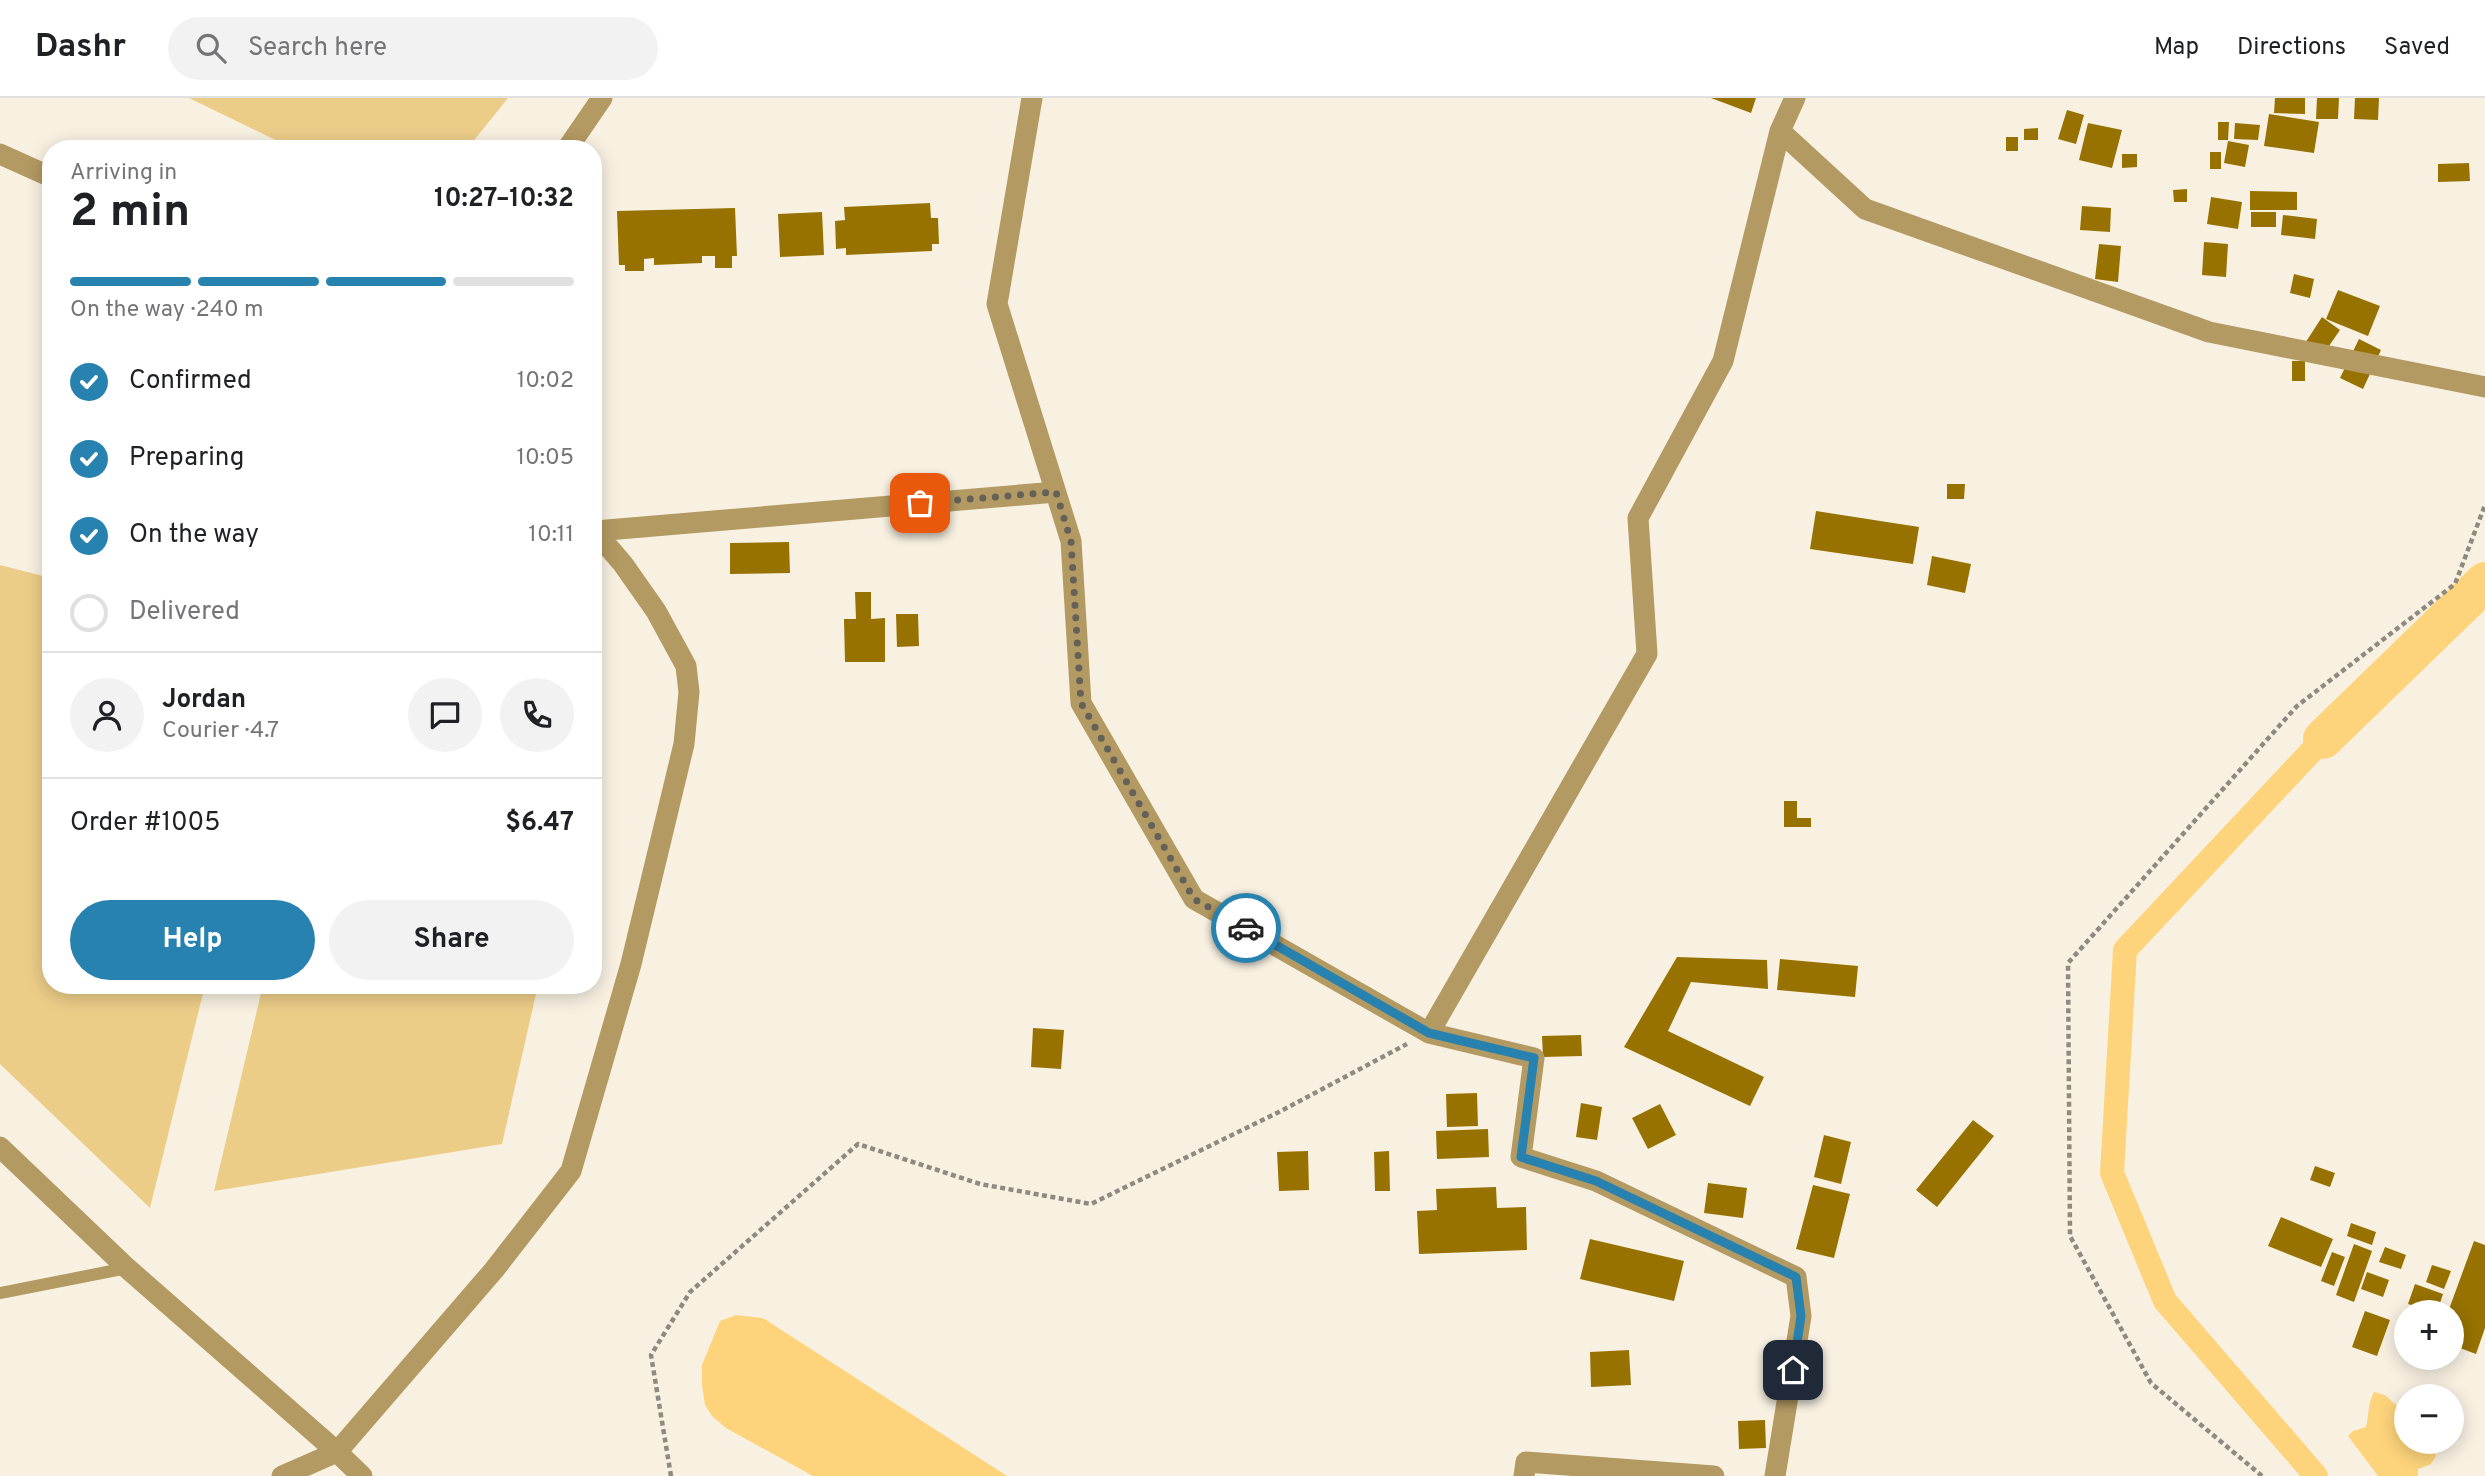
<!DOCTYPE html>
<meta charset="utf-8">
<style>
:root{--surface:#fff;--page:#f2f2f2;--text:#202124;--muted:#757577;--line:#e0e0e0;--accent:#2882b0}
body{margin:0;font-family:Overpass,sans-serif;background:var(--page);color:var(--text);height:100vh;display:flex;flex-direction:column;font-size:26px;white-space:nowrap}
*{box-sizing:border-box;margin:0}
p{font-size:23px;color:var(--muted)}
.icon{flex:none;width:38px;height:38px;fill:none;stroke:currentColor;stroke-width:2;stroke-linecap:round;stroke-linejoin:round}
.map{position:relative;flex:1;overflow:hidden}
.details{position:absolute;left:42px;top:42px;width:560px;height:854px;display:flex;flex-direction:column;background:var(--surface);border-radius:28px;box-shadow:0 4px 18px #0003}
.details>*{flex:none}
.buttons{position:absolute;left:2394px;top:1202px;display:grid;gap:14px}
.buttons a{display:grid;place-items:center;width:70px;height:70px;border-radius:50%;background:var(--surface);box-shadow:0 4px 18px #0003;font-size:35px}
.pin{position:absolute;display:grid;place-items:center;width:60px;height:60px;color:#fff;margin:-30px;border-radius:14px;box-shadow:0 4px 10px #0006}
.courier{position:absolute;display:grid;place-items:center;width:70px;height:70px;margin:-35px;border:5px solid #2882b0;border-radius:50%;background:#fff;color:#222;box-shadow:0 2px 9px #0007}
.overview em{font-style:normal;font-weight:700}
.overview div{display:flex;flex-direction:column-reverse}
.overview{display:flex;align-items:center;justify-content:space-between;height:119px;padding:0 28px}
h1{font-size:46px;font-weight:700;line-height:52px}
.bar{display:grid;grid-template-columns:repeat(4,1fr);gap:10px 7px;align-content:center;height:84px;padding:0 28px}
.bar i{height:9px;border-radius:5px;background:var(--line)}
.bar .selected{background:var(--accent)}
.bar p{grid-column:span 4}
.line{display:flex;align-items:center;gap:18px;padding:0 28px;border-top:2px solid var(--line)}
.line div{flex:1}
.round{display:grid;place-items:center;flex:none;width:74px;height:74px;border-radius:37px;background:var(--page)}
ol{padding:0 28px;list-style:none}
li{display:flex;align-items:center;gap:21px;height:77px}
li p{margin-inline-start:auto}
li .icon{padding:7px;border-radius:50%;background:var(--accent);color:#fff;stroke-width:4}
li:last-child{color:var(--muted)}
li i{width:38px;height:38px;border:4px solid var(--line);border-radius:50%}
.button{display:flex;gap:14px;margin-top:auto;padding:14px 28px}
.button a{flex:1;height:80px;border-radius:42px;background:var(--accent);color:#fff;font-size:28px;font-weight:700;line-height:80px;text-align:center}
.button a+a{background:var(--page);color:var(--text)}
header{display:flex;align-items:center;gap:42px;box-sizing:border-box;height:98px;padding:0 35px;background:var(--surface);border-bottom:2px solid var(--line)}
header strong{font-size:33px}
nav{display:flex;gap:38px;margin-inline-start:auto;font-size:24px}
.search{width:490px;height:63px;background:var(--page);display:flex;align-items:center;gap:18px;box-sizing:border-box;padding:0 24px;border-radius:38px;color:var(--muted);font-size:26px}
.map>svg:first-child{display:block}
</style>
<header>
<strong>Dashr</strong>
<div class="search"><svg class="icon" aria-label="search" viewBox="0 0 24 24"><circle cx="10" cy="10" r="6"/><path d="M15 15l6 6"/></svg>Search here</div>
<nav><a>Map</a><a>Directions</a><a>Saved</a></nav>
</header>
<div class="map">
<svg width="2485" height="1378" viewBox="0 0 2485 1378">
<rect width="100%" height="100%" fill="#f8f1e2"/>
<!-- green -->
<path fill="#eccd88" d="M189,0H508L467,51H294Z
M0,467L51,480V887H205L150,1110L0,966Z
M263,887H538L502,1046L214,1093Z"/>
<!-- water -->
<path fill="#fdd47b" d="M736,1217L763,1220L1007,1378H813L726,1330L712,1318L705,1307L702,1287V1267L720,1223Z
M2374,1294L2385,1297L2406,1316V1344H2429L2436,1358L2431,1366L2418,1371V1378H2378L2348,1338L2353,1333L2366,1329C2369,1316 2368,1305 2374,1294Z"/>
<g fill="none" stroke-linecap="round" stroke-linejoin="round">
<!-- canal -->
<path stroke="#fdd47b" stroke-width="24" d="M2316,1378L2165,1203L2112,1075L2125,852L2323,641"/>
<!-- river -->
<path stroke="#fdd47b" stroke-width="40" d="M2323,641L2485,484"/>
</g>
<!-- building -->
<path fill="#977200" d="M1711,0H1756L1751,15Z
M2275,0H2305V16L2274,15Z
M2317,0H2339L2338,21H2316Z
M2355,0H2379L2378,22L2354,21Z
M2067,12L2084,17L2076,46L2058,41Z
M2269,16L2319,24L2314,55L2264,48Z
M2218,24H2229L2228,42H2218Z
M2088,25L2122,32L2112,70L2079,62Z
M2235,25L2260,27L2258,42L2234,41Z
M2038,30V42H2024V31Z
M2006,39H2018V53H2006Z
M2228,43L2249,47L2245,69L2224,65Z
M2210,54H2221V71H2210Z
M2122,56H2137V69L2122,70Z
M2469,65L2470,83L2438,84V66Z
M2187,91V104H2174L2173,92Z
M2250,93L2297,94V112H2250Z
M2211,99L2242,104L2238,131L2207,126Z
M930,105L931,120H938L939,146H932V153L846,157V150L836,151L835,123L845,122L844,109Z
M2082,108L2111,110L2110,134L2080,132Z
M735,110L737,158H732V170H715V158H702V165L654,167V160L644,161V173H625V167H619L617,113Z
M822,114L824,157L780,159L778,116Z
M2251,114H2276V129H2251Z
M2283,117L2317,121L2315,141L2281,137Z
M2204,144L2228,146L2226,179L2202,177Z
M2099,146L2121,148L2118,184L2095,181Z
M2294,176L2314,181L2310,200L2290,195Z
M2338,192L2380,208L2368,238L2326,221Z
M2322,219L2340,232L2318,264L2300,253Z
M2359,241L2381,252L2363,291L2340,280Z
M2292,263H2305V283H2292Z
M1947,386H1965L1964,401H1947Z
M1816,413L1919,429L1913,466L1810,451Z
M789,444L790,475L730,476V445Z
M1932,458L1971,466L1965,495L1927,487Z
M855,494H871V521L885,520V564H845L844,521H856Z
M896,516H918L919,548L897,549Z
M1784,703H1797V720H1811V729H1784Z
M1677,859L1767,862L1768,891L1691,884L1668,933L1764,979L1750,1008L1624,949Z
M1780,861L1858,868L1855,899L1777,892Z
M1033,930L1064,932L1061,971L1031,969Z
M1581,937L1582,958L1543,959L1542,938Z
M1477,995L1478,1028L1447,1029L1446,996Z
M1581,1005L1602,1009L1597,1042L1576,1039Z
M1660,1006L1676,1037L1648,1051L1632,1020Z
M1973,1022L1994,1038L1937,1109L1916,1092Z
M1488,1031L1489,1059L1437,1061L1436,1033Z
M1824,1037L1851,1044L1841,1086L1814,1079Z
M1308,1053L1309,1092L1279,1093L1277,1054Z
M1389,1053L1390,1093H1375L1374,1054Z
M2315,1068L2335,1075L2330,1089L2310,1082Z
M1708,1085L1747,1090L1743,1120L1704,1115Z
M1813,1087L1850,1096L1834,1160L1796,1151Z
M1496,1089L1497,1110L1526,1109L1527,1152L1419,1156L1417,1113L1437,1112L1436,1091Z
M2281,1119L2333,1141L2321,1169L2268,1148Z
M2351,1125L2376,1134L2372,1147L2347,1138Z
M1590,1141L1684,1163L1674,1203L1580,1181Z
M2474,1143L2485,1147V1230L2476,1256L2452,1247V1214H2448Z
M2354,1146L2372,1153L2354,1204L2336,1197Z
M2385,1149L2406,1157L2401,1171L2379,1164Z
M2332,1154L2345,1159L2334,1188L2321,1183Z
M2432,1167L2451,1173L2444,1191L2426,1184Z
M2367,1174L2389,1182L2383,1199L2361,1191Z
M2415,1186L2443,1196L2437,1214L2408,1206Z
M2365,1213L2390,1222L2377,1258L2352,1249Z
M1629,1252L1631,1287L1591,1289L1590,1254Z
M1765,1322L1766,1350L1739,1351L1738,1323Z"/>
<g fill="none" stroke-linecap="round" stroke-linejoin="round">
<!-- path -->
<path stroke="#8e8a7f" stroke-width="4.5" stroke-dasharray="5 3.5" stroke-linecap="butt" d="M671,1378L651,1257L690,1194L858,1046L980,1086L1091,1106L1279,1014L1407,946
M2262,1378L2151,1285L2070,1138L2068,865L2297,608L2455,486L2485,407"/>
<!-- lane -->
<path stroke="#b39962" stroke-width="12" d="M0,1195L127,1170"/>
<!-- street -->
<path stroke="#b39962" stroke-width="21" d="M1032,0L997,206L1071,443L1081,605L1194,801L1429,935
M1795,0L1780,33L1865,111L2209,234L2485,289
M567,51L602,0
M0,56L51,79
M595,433L1056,394
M0,1049L127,1170L337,1354L362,1378
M282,1378L337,1354L494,1172L571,1073L631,866L684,646L689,594L686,568L656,513L623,466L593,431
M1524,1378L1526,1364L1714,1378
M1775,1378L1801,1218L1796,1179L1596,1083L1521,1059L1534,960L1429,935L1647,556L1638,420L1723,263L1780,33"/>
</g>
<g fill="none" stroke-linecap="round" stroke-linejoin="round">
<!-- done -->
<path stroke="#646158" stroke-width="7" stroke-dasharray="0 12.6" d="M920,405L1056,394L1071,443L1081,605L1194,801L1246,830"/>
<!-- route -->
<path stroke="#2882b0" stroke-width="9" d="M1246,830L1429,935L1534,960L1521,1059L1596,1083L1796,1179L1801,1218L1793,1272"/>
</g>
</svg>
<div class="buttons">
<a>+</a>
<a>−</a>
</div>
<div class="pin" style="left:920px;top:405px;background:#ea580c"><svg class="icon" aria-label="bag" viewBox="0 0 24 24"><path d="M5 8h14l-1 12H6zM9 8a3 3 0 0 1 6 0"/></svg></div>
<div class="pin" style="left:1793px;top:1272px;background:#1f2937"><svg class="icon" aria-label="home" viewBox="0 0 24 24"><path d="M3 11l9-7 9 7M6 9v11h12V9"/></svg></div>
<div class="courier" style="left:1246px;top:830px"><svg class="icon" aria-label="car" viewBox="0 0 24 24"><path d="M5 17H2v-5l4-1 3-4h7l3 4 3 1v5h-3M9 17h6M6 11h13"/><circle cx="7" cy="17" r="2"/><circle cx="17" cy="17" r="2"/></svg></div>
<section class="details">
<div class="overview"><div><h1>2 min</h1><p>Arriving in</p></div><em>10:27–10:32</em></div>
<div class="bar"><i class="selected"></i><i class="selected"></i><i class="selected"></i><i></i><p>On the way · 240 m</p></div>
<ol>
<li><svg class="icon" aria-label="check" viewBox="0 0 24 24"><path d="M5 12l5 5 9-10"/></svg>Confirmed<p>10:02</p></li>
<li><svg class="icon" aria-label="check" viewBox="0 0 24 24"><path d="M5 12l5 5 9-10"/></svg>Preparing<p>10:05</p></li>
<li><svg class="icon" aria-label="check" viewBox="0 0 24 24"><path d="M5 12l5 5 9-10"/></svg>On the way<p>10:11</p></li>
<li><i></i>Delivered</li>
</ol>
<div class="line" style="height:126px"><a class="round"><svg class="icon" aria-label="person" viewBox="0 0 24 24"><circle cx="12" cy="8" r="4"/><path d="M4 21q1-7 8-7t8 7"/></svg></a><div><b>Jordan</b><p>Courier · 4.7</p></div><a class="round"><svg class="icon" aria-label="chat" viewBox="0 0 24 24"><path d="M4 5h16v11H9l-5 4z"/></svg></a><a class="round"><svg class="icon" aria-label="phone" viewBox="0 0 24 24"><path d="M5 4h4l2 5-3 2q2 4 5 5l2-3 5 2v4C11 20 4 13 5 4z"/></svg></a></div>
<div class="line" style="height:91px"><div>Order #1005</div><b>$6.47</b></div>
<div class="button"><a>Help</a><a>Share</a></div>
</section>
</div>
